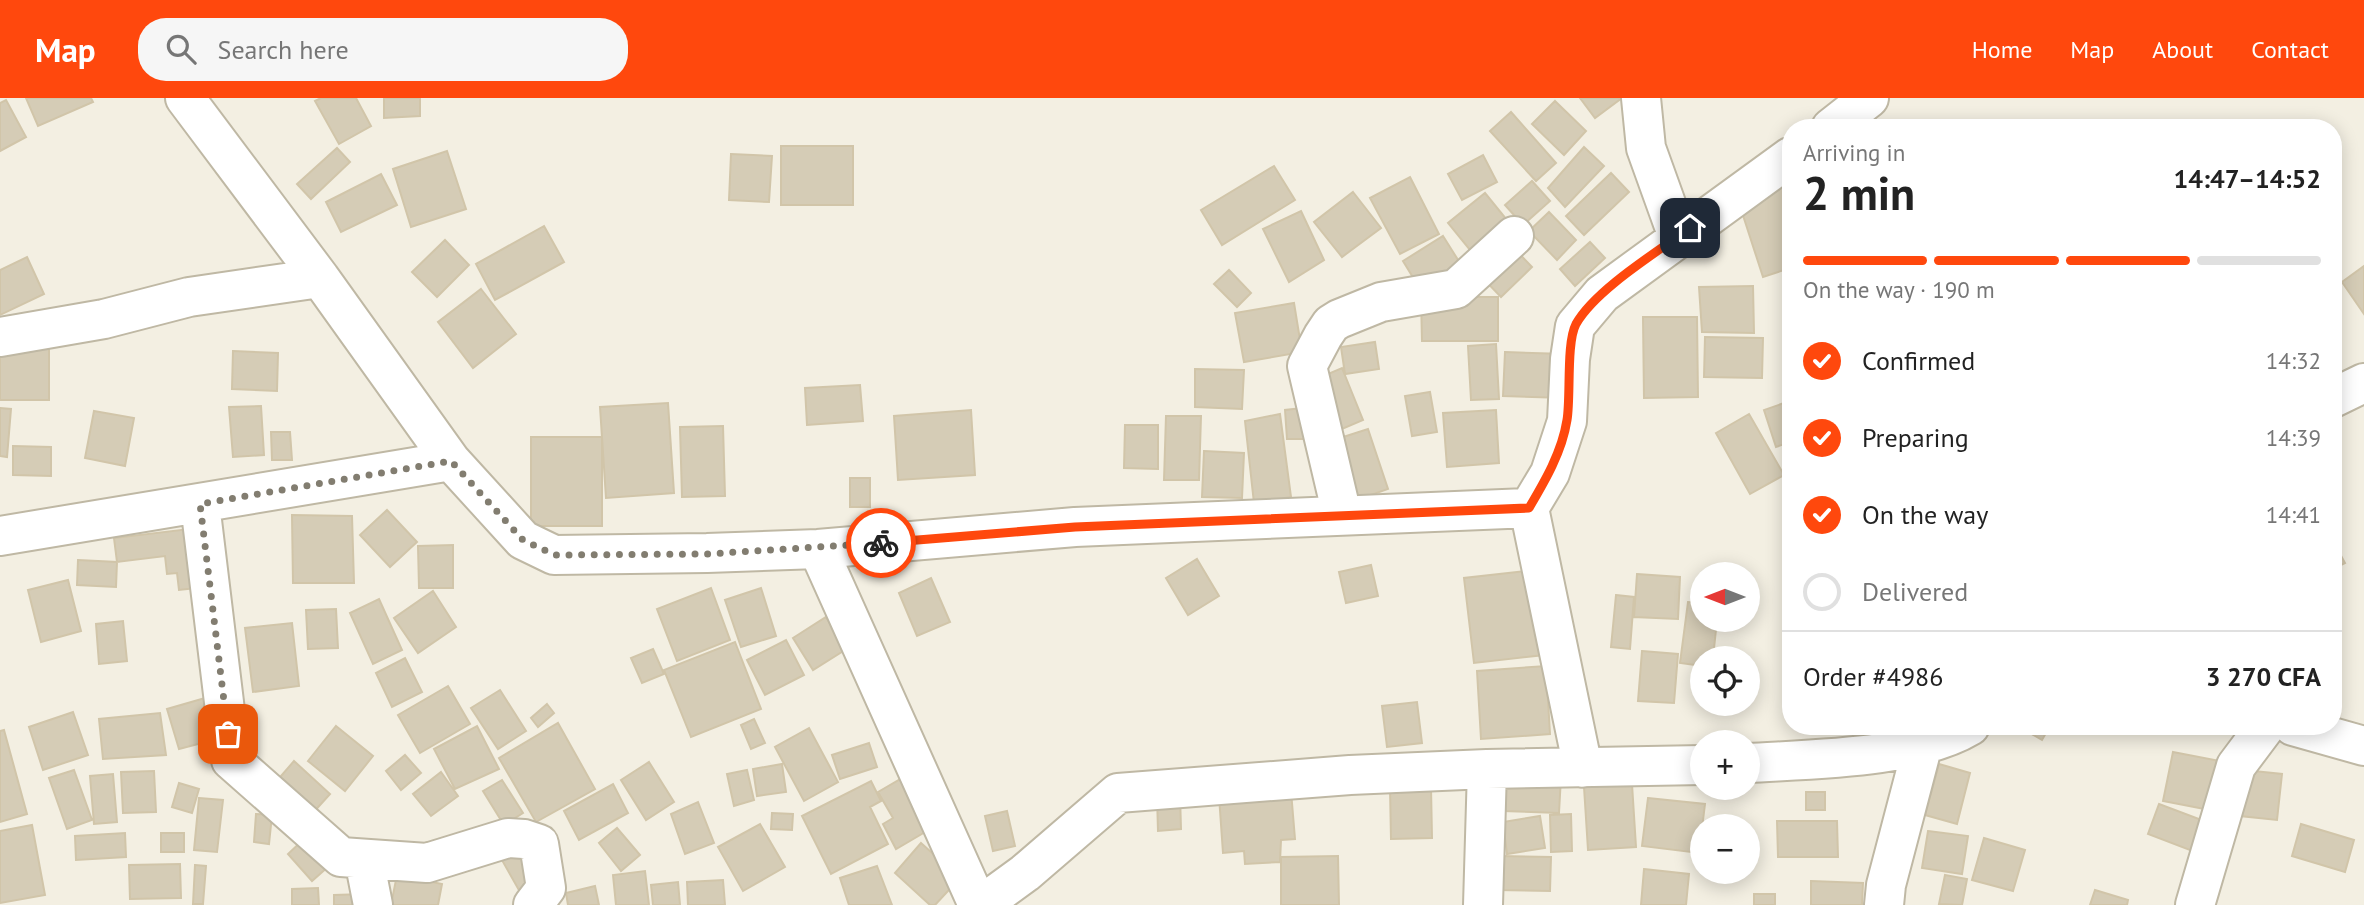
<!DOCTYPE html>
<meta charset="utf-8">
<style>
:root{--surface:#fff;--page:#f6f6f6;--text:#222;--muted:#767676;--line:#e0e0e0;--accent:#ff480d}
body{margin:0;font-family:"PT Sans",sans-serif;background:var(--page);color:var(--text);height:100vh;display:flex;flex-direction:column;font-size:26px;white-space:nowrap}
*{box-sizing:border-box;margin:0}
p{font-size:23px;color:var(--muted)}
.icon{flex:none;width:38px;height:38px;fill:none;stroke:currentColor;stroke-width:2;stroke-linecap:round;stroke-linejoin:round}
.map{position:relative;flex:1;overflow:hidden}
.drawer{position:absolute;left:1782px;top:21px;width:560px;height:616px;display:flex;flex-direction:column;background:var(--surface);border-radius:28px;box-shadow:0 4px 18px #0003}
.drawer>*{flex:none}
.needle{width:46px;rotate:270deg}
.controls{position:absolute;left:1690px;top:464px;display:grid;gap:14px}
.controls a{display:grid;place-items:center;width:70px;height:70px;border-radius:50%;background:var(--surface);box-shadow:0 4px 18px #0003;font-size:35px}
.pin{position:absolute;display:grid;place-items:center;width:60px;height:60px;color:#fff;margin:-30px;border-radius:14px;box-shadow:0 4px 10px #0006}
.courier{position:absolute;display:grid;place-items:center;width:70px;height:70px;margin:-35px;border:5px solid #ff480d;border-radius:50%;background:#fff;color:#222;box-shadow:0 2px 9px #0007}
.headline em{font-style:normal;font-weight:700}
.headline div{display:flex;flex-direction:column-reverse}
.headline{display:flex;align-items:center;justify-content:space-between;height:119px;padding:0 21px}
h1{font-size:46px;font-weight:700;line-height:52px}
.bar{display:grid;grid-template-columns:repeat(4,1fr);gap:10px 7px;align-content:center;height:84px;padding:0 21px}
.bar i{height:9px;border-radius:5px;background:var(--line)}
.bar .active{background:var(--accent)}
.bar p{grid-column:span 4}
.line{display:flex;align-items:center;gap:18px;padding:0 21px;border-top:2px solid var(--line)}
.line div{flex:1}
ol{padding:0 21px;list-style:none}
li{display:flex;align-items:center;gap:21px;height:77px}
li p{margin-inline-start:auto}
li .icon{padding:7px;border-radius:50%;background:var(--accent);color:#fff;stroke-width:4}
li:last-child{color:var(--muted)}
li i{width:38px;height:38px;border:4px solid var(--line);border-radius:50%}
header{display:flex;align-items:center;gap:42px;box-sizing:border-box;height:98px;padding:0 35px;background:var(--accent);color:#fff}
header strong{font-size:33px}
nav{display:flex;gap:38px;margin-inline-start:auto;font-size:24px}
.search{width:490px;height:63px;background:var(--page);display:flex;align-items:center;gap:18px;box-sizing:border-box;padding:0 24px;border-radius:28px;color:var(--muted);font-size:26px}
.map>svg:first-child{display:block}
</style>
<header>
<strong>Map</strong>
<div class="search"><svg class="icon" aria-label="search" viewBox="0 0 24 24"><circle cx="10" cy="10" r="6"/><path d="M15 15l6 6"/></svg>Search here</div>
<nav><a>Home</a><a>Map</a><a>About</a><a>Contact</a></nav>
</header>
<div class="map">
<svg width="2364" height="807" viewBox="0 0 2364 807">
<rect width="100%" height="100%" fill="#f3efe2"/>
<!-- building -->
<path fill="#d5ccb6" stroke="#d1c5a9" stroke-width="2" d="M26,0H91L93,4L38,28Z
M321,0H356L371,28L339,46L315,3Z
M384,0H420V18L384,20Z
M1580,0H1622L1595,20Z
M6,2L26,39L0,53V5Z
M1555,3L1586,33L1564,57L1532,26Z
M1511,14L1556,65L1536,83L1490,33Z
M781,48H853V107H781Z
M1584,49L1604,68L1565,109L1548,90Z
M337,50L350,64L311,101L297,86Z
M447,53L466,111L411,129L393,71Z
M731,56L772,58L769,104L729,102Z
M1483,57L1497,84L1462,102L1448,76Z
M1274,68L1295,102L1222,147L1201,112Z
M1611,75L1629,94L1584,137L1566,118Z
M381,76L397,107L341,134L326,104Z
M1410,79L1439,136L1400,156L1370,100Z
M1532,83L1550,103L1523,127L1505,107Z
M1783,87L1790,110V170L1763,179L1738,102Z
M1353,94L1381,130L1342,159L1314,124Z
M1485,95L1516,133L1479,163L1448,125Z
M1301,113L1324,162L1289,184L1263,131Z
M1549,114L1576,142L1557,162L1529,133Z
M544,128L564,164L495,202L476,166Z
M1443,138L1465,173L1425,199L1403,163Z
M445,142L469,167L437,199L412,174Z
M1508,144L1532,169L1501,199L1478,175Z
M1590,144L1605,160L1575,188L1560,171Z
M27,159L44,196L0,217V172Z
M2364,168V216L2342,184Z
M1229,172L1251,195L1237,209L1214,186Z
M1753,188L1754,235L1702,234L1699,189Z
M481,191L516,236L473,270L438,224Z
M1421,199H1498V243H1422Z
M1294,205L1302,254L1244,264L1235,215Z
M1643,219H1697L1698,299L1644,300Z
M1784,221H1790V288L1789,289Z
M1705,239L1763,240L1762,280L1704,279Z
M0,244H49V302H0Z
M1375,244L1379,271L1345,276L1341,249Z
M1496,246L1499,301L1471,302L1468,248Z
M233,253L278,255L277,293L232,291Z
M1505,254L1565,256L1564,300L1503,298Z
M1342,270L1363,322L1335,334L1314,282Z
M1195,271L1244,272L1242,311L1195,309Z
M860,287L863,323L807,327L805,290Z
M1430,294L1437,334L1412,338L1405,298Z
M1790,303V344L1776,349L1764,312Z
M668,305L674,395L606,400L600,309Z
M261,308L264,357L233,359L229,309Z
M1311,309L1312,341H1287L1285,312Z
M0,310L11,311L7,359L0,358Z
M971,312L975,377L898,382L894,318Z
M1496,312L1499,365L1447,369L1443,315Z
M94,313L134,320L125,368L85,360Z
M1280,316L1291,399L1254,405L1245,323Z
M1749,316L1784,377L1750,396L1716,335Z
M1166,318H1201L1199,382H1164Z
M1125,327H1158V371L1124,370Z
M723,328L725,398L682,399L680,329Z
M1368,331L1388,391L1354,403L1334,342Z
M271,334H290L292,362H272Z
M531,339H602V428H531Z
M13,348L51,349V378L13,377Z
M1204,353L1244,355L1242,400L1202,399Z
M850,380H870V409H850Z
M387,412L417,444L390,469L360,437Z
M292,417L352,418L354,485H293Z
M189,431L196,490L179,492L177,475L167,476L165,458L117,464L114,440Z
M2333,443L2345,465L2333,471Z
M453,447V490H419L418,448Z
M1197,461L1219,498L1188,517L1166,480Z
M78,462L117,464L116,489L77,487Z
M1371,467L1378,498L1346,505L1339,474Z
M1534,472L1544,557L1474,565L1464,480Z
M1637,476L1680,479L1678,521L1634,519Z
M931,480L950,524L917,538L899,495Z
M68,482L81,533L41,544L28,492Z
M711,490L730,542L677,563L657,511Z
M761,490L776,538L741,549L725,502Z
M433,493L456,529L418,555L394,520Z
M1616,497L1634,499L1630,551L1611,549Z
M379,501L402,552L373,566L350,515Z
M1688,504L1703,506V522H1717L1713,560H1703V568L1680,565Z
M336,511L338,550L308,551L306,512Z
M826,519L845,552L813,572L793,540Z
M123,523L127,563L99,566L96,526Z
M292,525L299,588L253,594L245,530Z
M786,542L804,577L765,597L747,562Z
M735,544L761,611L691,639L664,572Z
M653,551L664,576L642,585L631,560Z
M1642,553L1678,556L1674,605L1638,603Z
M405,560L422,594L392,609L376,575Z
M1546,568L1550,636L1481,641L1477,573Z
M448,588L470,626L420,655L398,617Z
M500,592L526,633L498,651L471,610Z
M205,600L217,641L179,651L167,611Z
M1417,604L1422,645L1387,649L1382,608Z
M547,606L554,615L538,629L531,620Z
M73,614L88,657L43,672L29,629Z
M160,615L166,657L103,661L99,621Z
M754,621L765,645L751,651L741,627Z
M558,625L595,691L536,724L499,660Z
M336,628L373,658L345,693L308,663Z
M477,628L499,671L455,691L434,651Z
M2018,628H2050L2042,642Z
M809,630L838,684L804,703L775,649Z
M4,632L27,716L0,724V633Z
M869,645L877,669L840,681L832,657Z
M2173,654L2225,664L2215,713L2163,703Z
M405,657L421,675L401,692L386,673Z
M294,663L330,696L311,717L275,685Z
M649,664L674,704L646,722L621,682Z
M782,666L786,694L757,698L753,671Z
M1939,666L1970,675L1957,726L1925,717Z
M74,672L92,722L67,731L49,680Z
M747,672L754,702L734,708L727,676Z
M2244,672L2282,676L2277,722L2240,718Z
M154,673L156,714L123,715L121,674Z
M441,674L458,698L431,718L413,696Z
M113,676L117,724L94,726L90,678Z
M1504,677L1561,679L1559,715L1503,713Z
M904,679L932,730L896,751L883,726L893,720L878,694Z
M502,682L523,715L504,727L483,693Z
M871,683L881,703L870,709L888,746L831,776L802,718Z
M179,685L199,691L192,715L172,709Z
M613,686L628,715L579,742L564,713Z
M1632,686L1636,749L1588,752L1584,689Z
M1431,689L1432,740L1391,741L1390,690Z
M1291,693L1295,741L1281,742L1280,764L1245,766L1244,753L1223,755L1219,698Z
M1806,694H1825V712H1806Z
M1180,697L1181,731L1158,733L1157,698Z
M199,700L223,702L217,754L194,752Z
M1648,700L1705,706L1699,755L1642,748Z
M698,704L714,745L685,756L671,716Z
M2159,706L2215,727L2203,757L2148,736Z
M1007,713L1015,748L993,753L985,718Z
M772,715L793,716L792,732L771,731Z
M256,716L272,717L269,746L254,744Z
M1571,716L1572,753L1551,754L1550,717Z
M1540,718L1545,750L1507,756L1503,724Z
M1777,723H1837L1838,759H1778Z
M760,726L785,769L743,793L718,749Z
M2301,726L2354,742L2345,774L2292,758Z
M32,727L45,797L0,805V733Z
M617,730L640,757L621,773L599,745Z
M1928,733L1968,738L1962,776L1922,770Z
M125,735L126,759L76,762L75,738Z
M161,735H184V754H161Z
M1984,740L2025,752L2013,793L1972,782Z
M304,741L329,768L312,783L288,756Z
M921,745L960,780L935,807H930L895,775Z
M514,746L536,785L520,794L498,755Z
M1338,758L1339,807H1281V759Z
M1498,758L1551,759L1550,793L1497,792Z
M180,766L181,800L130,801L129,767Z
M195,767L206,768L203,806H193Z
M877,768L892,807H849L840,780Z
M1644,771L1689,776L1686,807H1641Z
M645,773L649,807H616L613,777Z
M397,777L442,786L438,807H391Z
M1945,777L1967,781L1962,807L1939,806Z
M723,782L725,807H688L687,784Z
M1811,783L1863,785L1862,807H1811Z
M678,784L680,807H653L651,787Z
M595,788L599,807H568L566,795Z
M318,790L319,807H292V791Z
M2095,792L2128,802L2127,807H2090Z
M365,796V807H334V797Z
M1754,796H1775V807H1754Z"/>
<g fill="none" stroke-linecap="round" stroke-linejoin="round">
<!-- minor casing -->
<g stroke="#bfb8a4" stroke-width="42">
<path id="minor" d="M185,0L320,180L451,363L523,442L554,457L707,455L818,451L1075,429L1529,410L1550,375L1567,323L1570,261L1575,228L1602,196L1790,59
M1641,0L1646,50L1678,139
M1831,30L1869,0
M0,239L104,221L189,199L320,180
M2333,300L2364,285
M200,406L231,662L341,759L427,765L508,740L524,741L539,746L546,790L533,807
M1529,410L1583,670
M1342,417L1307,268L1323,238L1331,226L1339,221L1381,204L1456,191L1514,138
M0,438L451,363
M818,451L978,807
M2293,628L2364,648
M1748,665C1812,661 1915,661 1970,628
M364,761L373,807
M981,807L1025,775L1118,695L1350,677L1487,671L1703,667
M1483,807L1487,671
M1884,807L1886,787L1923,646
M2195,807L2236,668L2266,628"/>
</g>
<!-- minor -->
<use href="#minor" stroke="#fff" stroke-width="38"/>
</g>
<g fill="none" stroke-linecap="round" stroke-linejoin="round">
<!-- done -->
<path stroke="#827d70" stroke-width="7" stroke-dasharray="0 12.6" d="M228,636L200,406L451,363L523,442L555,457L707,456L881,445"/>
<!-- route -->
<path stroke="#ff480d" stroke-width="9" d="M881,445L1075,429L1529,410C1545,383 1562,354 1567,322C1571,299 1566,245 1576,226C1595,192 1657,154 1690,130"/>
</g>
</svg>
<div class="controls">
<a><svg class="needle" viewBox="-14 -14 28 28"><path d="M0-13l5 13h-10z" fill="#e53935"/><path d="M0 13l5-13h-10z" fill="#767676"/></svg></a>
<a><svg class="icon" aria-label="locate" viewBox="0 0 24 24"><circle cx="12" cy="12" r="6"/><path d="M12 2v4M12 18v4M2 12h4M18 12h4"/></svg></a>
<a>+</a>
<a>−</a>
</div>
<div class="pin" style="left:228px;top:636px;background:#ea580c"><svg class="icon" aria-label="bag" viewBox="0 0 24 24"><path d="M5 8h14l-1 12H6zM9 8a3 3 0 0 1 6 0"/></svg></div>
<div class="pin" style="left:1690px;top:130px;background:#1f2937"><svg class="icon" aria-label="home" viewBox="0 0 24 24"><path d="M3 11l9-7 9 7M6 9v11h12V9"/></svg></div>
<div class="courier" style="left:881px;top:445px"><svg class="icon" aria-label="bike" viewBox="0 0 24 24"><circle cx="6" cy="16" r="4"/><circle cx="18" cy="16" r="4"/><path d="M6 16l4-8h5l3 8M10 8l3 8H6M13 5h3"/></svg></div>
<section class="drawer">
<div class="headline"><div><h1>2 min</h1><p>Arriving in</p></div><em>14:47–14:52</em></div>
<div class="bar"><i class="active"></i><i class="active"></i><i class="active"></i><i></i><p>On the way · 190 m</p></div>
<ol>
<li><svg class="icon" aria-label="check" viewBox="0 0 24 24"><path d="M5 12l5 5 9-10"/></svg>Confirmed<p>14:32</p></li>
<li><svg class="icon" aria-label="check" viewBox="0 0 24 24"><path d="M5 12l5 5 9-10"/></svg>Preparing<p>14:39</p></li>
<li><svg class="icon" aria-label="check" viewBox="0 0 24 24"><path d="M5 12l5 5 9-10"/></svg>On the way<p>14:41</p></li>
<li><i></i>Delivered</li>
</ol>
<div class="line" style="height:91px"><div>Order #4986</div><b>3 270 CFA</b></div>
</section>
</div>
